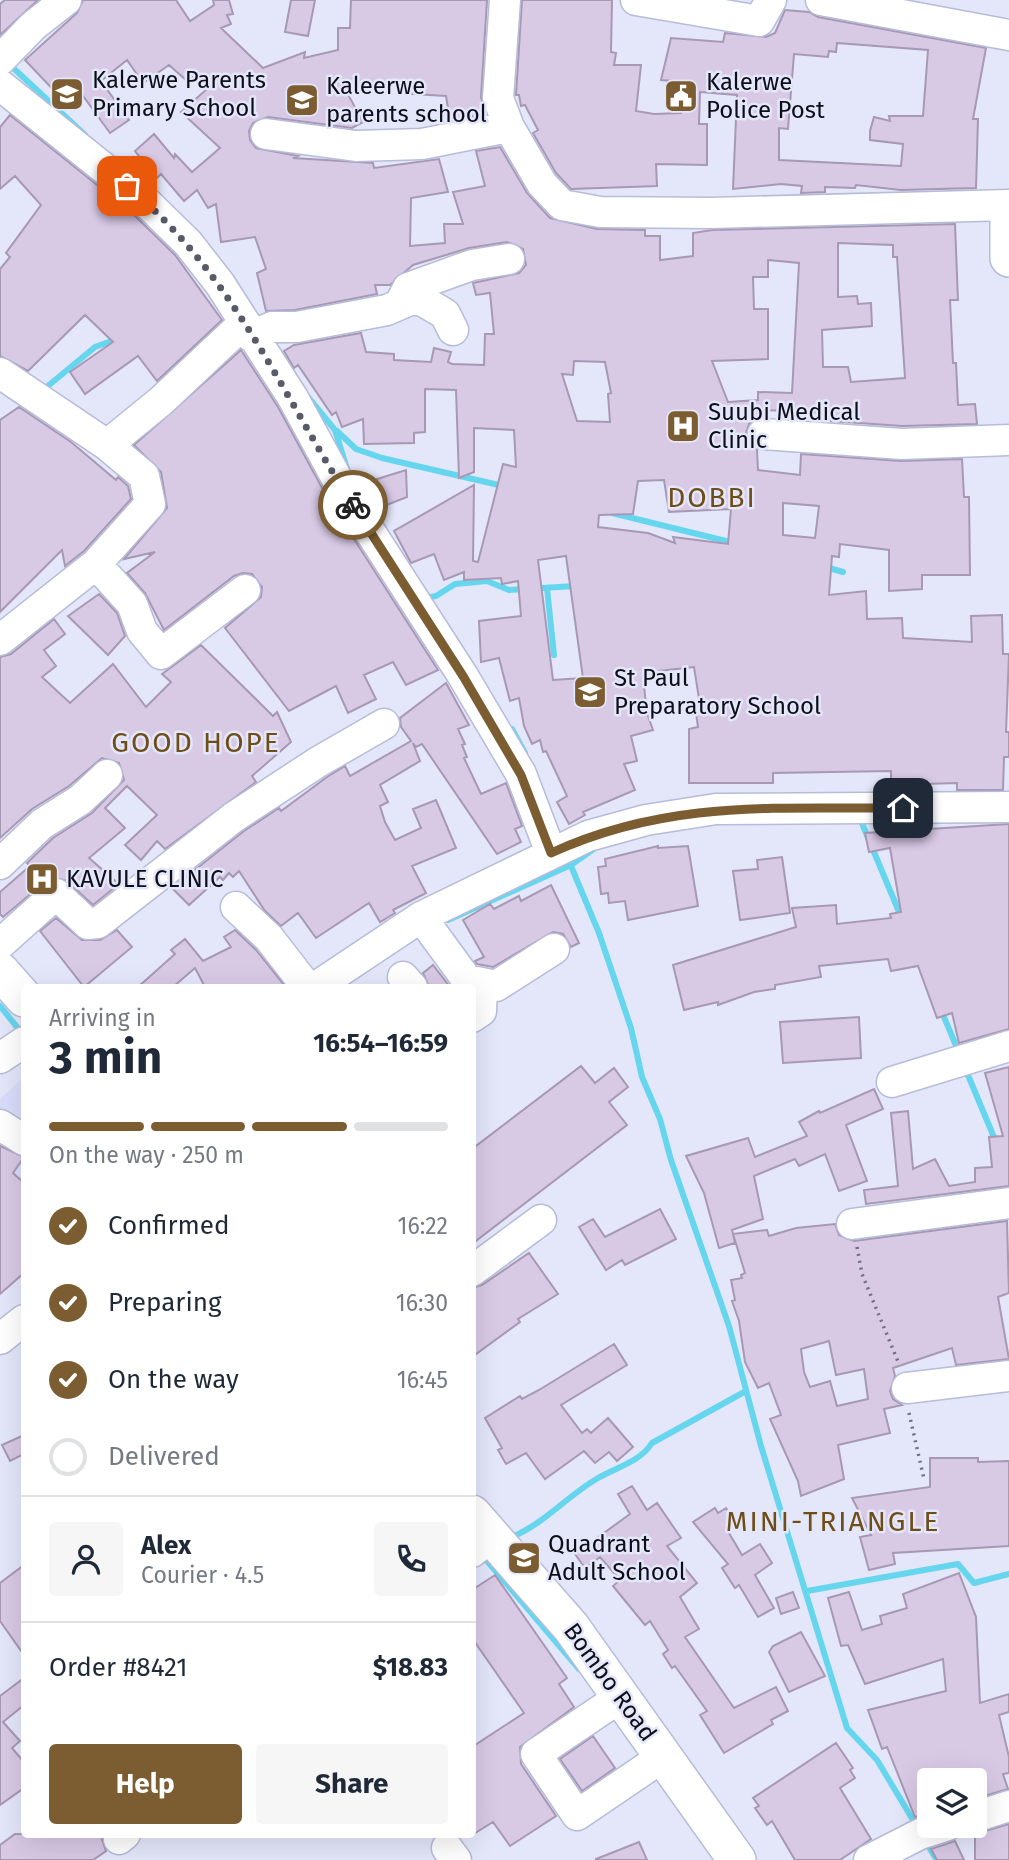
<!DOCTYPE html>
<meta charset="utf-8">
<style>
:root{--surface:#fff;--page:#f6f6f7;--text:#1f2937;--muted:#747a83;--line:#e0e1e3;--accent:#7b5d31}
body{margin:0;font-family:"Fira Sans",sans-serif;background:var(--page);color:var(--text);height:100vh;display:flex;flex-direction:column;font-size:26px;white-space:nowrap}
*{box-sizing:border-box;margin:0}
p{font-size:23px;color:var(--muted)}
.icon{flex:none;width:38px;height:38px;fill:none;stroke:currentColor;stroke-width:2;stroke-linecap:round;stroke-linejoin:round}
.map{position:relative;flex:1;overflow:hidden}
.drawer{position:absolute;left:21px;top:984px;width:455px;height:854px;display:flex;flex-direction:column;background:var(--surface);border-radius:7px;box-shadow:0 7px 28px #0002}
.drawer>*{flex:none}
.controls{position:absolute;left:917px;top:1768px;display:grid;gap:14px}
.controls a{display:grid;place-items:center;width:70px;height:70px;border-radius:7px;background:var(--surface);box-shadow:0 7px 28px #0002;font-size:35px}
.pin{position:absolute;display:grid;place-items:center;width:60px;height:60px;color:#fff;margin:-30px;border-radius:14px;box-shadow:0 4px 10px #0006}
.courier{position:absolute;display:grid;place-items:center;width:70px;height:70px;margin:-35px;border:5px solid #7b5d31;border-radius:50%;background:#fff;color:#222;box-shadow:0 2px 9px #0007}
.overview em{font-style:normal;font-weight:700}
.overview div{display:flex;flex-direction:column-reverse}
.overview{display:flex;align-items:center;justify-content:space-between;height:119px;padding:0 28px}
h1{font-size:46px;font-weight:700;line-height:52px}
.bar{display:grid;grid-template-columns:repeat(4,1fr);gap:10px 7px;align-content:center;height:84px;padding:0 28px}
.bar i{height:9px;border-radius:5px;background:var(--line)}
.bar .current{background:var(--accent)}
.bar p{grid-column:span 4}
.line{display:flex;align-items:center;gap:18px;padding:0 28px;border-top:2px solid var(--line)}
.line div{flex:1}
.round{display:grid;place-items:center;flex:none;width:74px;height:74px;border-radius:7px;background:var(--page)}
ol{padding:0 28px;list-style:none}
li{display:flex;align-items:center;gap:21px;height:77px}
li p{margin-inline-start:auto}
li .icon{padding:7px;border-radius:50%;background:var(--accent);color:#fff;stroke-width:4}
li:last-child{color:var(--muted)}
li i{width:38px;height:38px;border:4px solid var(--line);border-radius:50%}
.action{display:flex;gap:14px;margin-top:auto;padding:14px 28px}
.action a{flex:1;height:80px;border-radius:7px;background:var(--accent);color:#fff;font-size:28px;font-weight:700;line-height:80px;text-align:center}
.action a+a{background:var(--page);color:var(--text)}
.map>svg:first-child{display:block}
</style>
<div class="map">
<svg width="1009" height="1860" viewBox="0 0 1009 1860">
<rect width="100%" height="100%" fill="#e4e7fa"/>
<!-- built -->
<path fill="#d8ddfb" d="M23,1078L24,1197L9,1214L0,1205V1099Z"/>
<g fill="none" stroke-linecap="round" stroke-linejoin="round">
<!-- stream -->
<path stroke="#66d6ef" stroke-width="6" d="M9,64L85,135
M43,390L95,347L117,339
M308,397L335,430L347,469
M337,431L356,449L382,458L503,486
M612,513L734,543
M826,567L843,572
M547,588L554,655
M426,598L436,596L455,584L487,581L509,590L575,586
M512,729L525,753
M861,821L902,919
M566,854L599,933L631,1028L642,1077L660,1119L671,1160L729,1326L761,1446L847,1728L877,1760L916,1825
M448,920L571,865L595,848
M0,1006L21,1032
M941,1010L960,1055
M965,1068L996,1142
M512,1537C545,1523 567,1496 598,1478C617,1467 640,1462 652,1443L746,1391
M482,1555L579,1669
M807,1591L958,1564L974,1583L1009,1574
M925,1841L937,1860"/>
</g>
<!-- building -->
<path fill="#d8c9e5" stroke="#a798b4" stroke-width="2" fill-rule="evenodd" d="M5,0H38L0,35V4Z
M83,0H176L190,21L214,5L213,0H229L233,14L227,15L231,24L221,28L263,68L305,52L304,58L338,50V28H350L351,0H487L481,97L485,114L450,121L446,96L397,93L398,83L344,87L363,122L352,128L268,117L253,123L249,131L250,140L256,148L298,156L293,158L373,163L374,168L439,159L448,192L411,198L410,246L445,243L444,224H463L453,192L485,186L476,151L500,147L527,193L550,218L597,229L645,230V236H660V260L693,256V233L712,230L955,224L958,300H950L953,363H956L958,405L975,404L977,424L902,426L831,421L828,413L765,410V417L749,424L746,433L748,442L757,450L758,470L800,475L801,454L901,461L962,459L964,497H969L970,575H922V589L889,591V550L840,544L839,557L832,556L829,595L866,591L867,619L902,618L903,638L972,642L971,616L1002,615L1003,654H1009L1006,732H1009V757H1004L1003,790H957V783L891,785V771L773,773V783H689V729L698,727L695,706L700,705L694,667L659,671V677H643L647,713L653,730L631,736L637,761L624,764L635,790L583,812L585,815L569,824L557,802L567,796L546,751L543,752L540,740L532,744L524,726L519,698L510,701L499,658L481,662L479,621L521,616L518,581L502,584L501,578L464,580V572L444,580L434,554L411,563L394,531L474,485L473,561L478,562L503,464L516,467L514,430L474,428V472L459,478L456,390L425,389V432L414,433V443L364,444L363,419L342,427L336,412L332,415L298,365L294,368L284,351L294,345L361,333L366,352L394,354V360L431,362L434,348L451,352L448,362L452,364L484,365L485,334H494L490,293L476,295L473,283L519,273L526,265L523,249L507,242L469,248L413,265L390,285H375L377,294L295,310L266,311L257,273L266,269L255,237L221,242L216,204L208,208L197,190L184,201L161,174L156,179L140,162L142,160L135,151L154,134L174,158L175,154L192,172L220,148L181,112L207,89L196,75L187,81L169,65L143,83L127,60L101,81L129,120L110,133L83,96L76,101L68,91L60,97L25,60L77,13ZM838,243L893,245V257H897L905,378L851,382L848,367H823L822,330L872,326L871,303L858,304L857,296L838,297ZM768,260L799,263L792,393L758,392V400L728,402L712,361L768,359V309H754L753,277H768ZM574,361L605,362L611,393L608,394L610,422L577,421L562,374L573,375ZM664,480L669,512L731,509L728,544L673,537L675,543L648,533L598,527L599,515L633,514L638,481ZM783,503L819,506L815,538L783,535ZM566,556L583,678L553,680L538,560Z
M291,0H315L308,36L285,32Z
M522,0H612L611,52L616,53L614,65H641L636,111L654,114L681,113L685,82L661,80L671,38L723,42L725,33L766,37L775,33L785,10L809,12L818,17L986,48L973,119H978L976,188L901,190L856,185L855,188L825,187V192L801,193L802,186L781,184L733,189L737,95L700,92L699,124H707V165L656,164L657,186L571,189L556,173L533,133L538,130L525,105L521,106L519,95H516ZM837,43L928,50L923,116H889L890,121L874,117L870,131V140L903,144L901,166L779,160V128L788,129L794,54L828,57L829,51L836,52Z
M10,115L133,214L175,255L222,320L157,381L138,356L85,394L70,372L113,342L85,315L28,371L0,356V269L10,257L6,253L41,205L15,176L0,189V127Z
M241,350L278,407L327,497L438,670L406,685L393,662L364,675L376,699L348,713L336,686L289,711L225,628L261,597L262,587L252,574L243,573L234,576L164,630L145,593L127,573L155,552L124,559L167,508L161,472L134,445Z
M19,407L71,442L116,480L118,477L128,486L131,499L84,551L65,566L62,550L0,612V420Z
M406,470L407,497L384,506L374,480Z
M99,594L117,613L125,636L108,655L68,616Z
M54,619L65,634L44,650L56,666L42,677L70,703L113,664L146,707L171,682L162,674L201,645L273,716L277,712L291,742L252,776L256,782L165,849L157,841L141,860L125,845L157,815L127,786L105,808L125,828L89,858L119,884L93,905L67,881L51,877L3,917L0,914V892L30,866L27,863L53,838L92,813L124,780L119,763L102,758L69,786L32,809L0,838V657L11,654Z
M446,683L469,725L458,729L465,744L462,745L467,757L464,758L481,794L506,783L522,826L515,829L521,842L497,854L422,744L416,747L413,743L420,761L380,785L388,802L380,806L385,822L395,840L421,828L413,809L436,800L456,848L412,866L426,893L393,910L395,913L380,922L369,903L316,938L298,913L281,926L265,911L239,871L233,877L229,873L223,880L220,877L189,905L172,888L244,831L279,808L281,811L327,777L345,766L350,776L411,741L401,727L400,718Z
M1009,824V1029L959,1043L952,1013L937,1018L918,966L891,971L888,959L819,966L821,977L775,985V989L754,992L718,1005V1002L684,1010L673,965L796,927L792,908L836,905L837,924L891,918L890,914L901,912L890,848L869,852L865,833Z
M658,846V848L688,846L698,906L628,920L625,901L609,903L608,893L601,894L598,867L606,866L605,859Z
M782,857L790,913L740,920L733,871L758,869L757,860Z
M551,885L579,943L571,947L563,934L553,932L493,967L477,964L475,961L484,957L463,920L490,904L494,909L519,896L521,901Z
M56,918L82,940H100L117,930L132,947L84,987L40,931Z
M235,930L256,950L284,985L282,987H205L195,968L173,987H138L175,954L171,950L185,939L203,961L231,947L224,937Z
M433,965L450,987H429L423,973Z
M859,1017L861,1058L783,1063L780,1022Z
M581,1066L595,1083L614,1068L628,1087L609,1102L627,1125L472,1244V1149Z
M1009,1067V1186L866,1204L864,1190L898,1186L891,1113L908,1111L913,1169L935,1159L949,1186L975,1182V1168L992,1167L989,1137L1003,1136L985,1073Z
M874,1089L883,1109L846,1125L867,1181L839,1191L825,1154L799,1166L795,1159L754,1176L763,1219L732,1230L733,1234L767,1230L769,1236L796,1228L835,1224L839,1235L854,1241L1007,1221L1009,1293L998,1297L1009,1359L956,1365L952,1348L893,1368L895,1376L890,1391L893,1399L902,1405L884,1409L890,1433L838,1445L844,1479L801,1496L798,1481L770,1419L781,1415L769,1383L758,1388L745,1362L739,1321L732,1301L735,1300L731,1280L742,1278L741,1275L745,1273L733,1234L735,1243L719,1248L704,1193L686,1156L748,1138L755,1157L807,1136L799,1122L819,1111L820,1113ZM829,1341L836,1375L864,1369L868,1399L837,1406L830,1381L810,1387L804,1372L801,1349Z
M0,1146L24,1157L13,1173L24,1183V1273L0,1294Z
M660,1209L676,1239L625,1265L622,1260L606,1270L579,1227L593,1219L605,1237Z
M529,1253L558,1294L518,1319L520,1322L472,1357V1288L482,1285Z
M614,1344L627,1365L561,1405L582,1433L587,1429L591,1433L608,1418L633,1447L617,1461L609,1452L595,1463L584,1451L545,1479L526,1453L506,1464L498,1450L502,1448L485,1418L520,1396L522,1399L539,1390Z
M24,1435V1454L10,1461L2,1445Z
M930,1458H978V1462L1009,1461V1546L893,1553L895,1564L869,1570L860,1537L871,1535L852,1498L930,1487Z
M632,1486L647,1510L657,1503L681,1538L667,1546L697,1583L680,1597L699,1629L685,1637L734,1708L776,1687L788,1711L771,1720L773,1724L724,1753L700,1715L707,1711L675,1666L672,1668L663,1654L668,1650L650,1621L645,1625L613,1586L620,1580L600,1557L585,1568L575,1554L630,1514L618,1494Z
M715,1508L718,1513L726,1508L735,1522L726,1528L742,1555L760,1544L772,1563L755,1575L774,1608L758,1617L739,1585L735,1588L722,1568L728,1564L693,1522Z
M24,1565V1655L0,1621V1583Z
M959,1573L976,1617L980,1703L1009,1694V1712L999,1715L1009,1757V1773L1003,1774L1008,1789L975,1799V1780H924L929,1794V1813L915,1817L887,1747L882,1749L868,1710L946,1691L943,1659L865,1684L848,1645L841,1646L828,1598L849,1592L862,1630L882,1624L880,1616L907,1608L903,1594Z
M495,1575L567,1678L559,1684L574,1707L520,1747L521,1764L556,1816L510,1846L493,1822L472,1835V1747L524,1713L472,1638V1590Z
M793,1592L799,1608L781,1614L776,1598Z
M801,1632L825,1676L789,1692L769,1652L773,1646Z
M24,1678V1705L3,1722L20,1741L12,1748L24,1762V1788L0,1805V1696Z
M593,1736L615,1768L582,1791L560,1759Z
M836,1743L853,1768L850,1770L855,1778L840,1788L871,1839L840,1860H795L772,1821L767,1825L755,1808L759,1806L753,1798Z
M1009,1824V1860H975V1834Z
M15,1834H100L106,1851L93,1860H0V1845Z
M955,1841L964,1860H937L931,1849Z
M639,1842L647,1860H596V1859Z"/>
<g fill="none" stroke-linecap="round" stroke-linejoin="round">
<!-- minor casing -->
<g stroke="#b6bcd9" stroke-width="33">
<path id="minor" d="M505,0L498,98L509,127L542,184L562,205L600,212L711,213L1009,205
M636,0L759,21L771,0
M821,0L1009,35
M0,60L33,26L66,0
M0,85L145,201L188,243L220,284L293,398L342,488L463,676L521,774L551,853
M266,134L356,146L422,144L509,127
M400,304L408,288L472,265L509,259
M251,336L272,327H297L387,310L412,299L423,301L445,314L453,330
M0,373L107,445L144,476L150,504L96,564L0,640
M763,434L902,444L1009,440
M107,445L161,401L244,323
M96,564L132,604L142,631L161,654L245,590
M0,864L42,824L80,800L107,775
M236,907L269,938L307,987
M421,917L467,980L496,986L554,949
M0,944L56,894L88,924L98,923L234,817L318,762L384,724
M403,977L412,987
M316,987L421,917L588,836L646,820L716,809L1009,807
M472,1017L481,1011L482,983
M0,1058L24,1042
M892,1082L1009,1046
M0,1125L24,1140
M852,1224L1009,1203
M472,1271L541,1220
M0,1339L24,1320
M907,1388L1009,1376
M472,1552L492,1536
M622,1696L536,1754L577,1815L664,1756
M975,1817L1009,1806
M119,1839L125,1834
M447,1848L456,1860
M869,1860L920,1834L948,1825"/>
</g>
<!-- major casing -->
<g stroke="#b6bcd9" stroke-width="40">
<path id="major" d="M1009,210V258
M0,971L24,998
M472,1514L571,1627L737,1860"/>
</g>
<!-- path -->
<path stroke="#6f7180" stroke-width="3.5" stroke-dasharray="2 5" stroke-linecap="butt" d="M857,1247L862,1274L899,1364
M909,1413L924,1479"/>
<!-- minor -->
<use href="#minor" stroke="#fff" stroke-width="30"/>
<!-- major -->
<use href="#major" stroke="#fff" stroke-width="37"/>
</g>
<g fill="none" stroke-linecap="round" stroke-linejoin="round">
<!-- done -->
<path stroke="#585a68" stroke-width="7" stroke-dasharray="0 12.6" d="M127,186C233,273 281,393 353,505"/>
<!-- route -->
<path stroke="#7b5d31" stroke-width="9" d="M353,505L463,676L521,775L551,853C669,799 777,809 903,808"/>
</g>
<!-- icons -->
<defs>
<g id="school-square" transform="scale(1.75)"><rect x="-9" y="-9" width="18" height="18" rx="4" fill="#7b5d31" stroke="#e4e7fa"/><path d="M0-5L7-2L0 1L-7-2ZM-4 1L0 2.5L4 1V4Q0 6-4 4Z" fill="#fff"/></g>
<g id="civic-square" transform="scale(1.75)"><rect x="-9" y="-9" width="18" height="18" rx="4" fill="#7b5d31" stroke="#e4e7fa"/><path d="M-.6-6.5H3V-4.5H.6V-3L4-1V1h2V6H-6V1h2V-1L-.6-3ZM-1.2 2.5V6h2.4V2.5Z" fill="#fff"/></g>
<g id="hospital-square" transform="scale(1.75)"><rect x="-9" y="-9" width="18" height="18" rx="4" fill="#7b5d31" stroke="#e4e7fa"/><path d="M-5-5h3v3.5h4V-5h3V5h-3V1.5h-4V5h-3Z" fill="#fff"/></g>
<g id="university-square" transform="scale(1.75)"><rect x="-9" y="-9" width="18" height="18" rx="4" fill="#7b5d31" stroke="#e4e7fa"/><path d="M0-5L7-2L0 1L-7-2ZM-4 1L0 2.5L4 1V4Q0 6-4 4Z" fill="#fff"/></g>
</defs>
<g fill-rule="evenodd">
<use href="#school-square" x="67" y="94"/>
<use href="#civic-square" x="681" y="96"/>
<use href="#school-square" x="302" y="100"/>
<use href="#hospital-square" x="683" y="426"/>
<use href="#school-square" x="590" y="692"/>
<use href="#hospital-square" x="42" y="879"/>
<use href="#university-square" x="524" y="1558"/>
</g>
<g text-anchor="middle" stroke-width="5" stroke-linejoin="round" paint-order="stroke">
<!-- poi labels -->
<g font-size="24" fill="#0d0e19" stroke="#e4e7fa" text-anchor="start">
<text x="92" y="88">Kalerwe Parents<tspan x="92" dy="28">Primary School</tspan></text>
<text x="706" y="90">Kalerwe<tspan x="706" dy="28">Police Post</tspan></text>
<text x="326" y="94">Kaleerwe<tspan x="326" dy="28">parents school</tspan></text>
<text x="708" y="420">Suubi Medical<tspan x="708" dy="28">Clinic</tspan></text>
<text x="614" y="686">St Paul<tspan x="614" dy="28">Preparatory School</tspan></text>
<text x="66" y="887">KAVULE CLINIC</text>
<text x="548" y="1552">Quadrant<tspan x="548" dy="28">Adult School</tspan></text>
</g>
<!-- street labels -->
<g font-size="24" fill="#0d0e19" stroke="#e4e7fa">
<text transform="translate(610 1682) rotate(54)" y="8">Bombo Road</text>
</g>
<!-- quarter labels -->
<g font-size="28" letter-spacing="2" fill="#6e4d19" stroke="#e4e7fa">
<text x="712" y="507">DOBBI</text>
<text x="196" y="752">GOOD HOPE</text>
<text x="833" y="1531">MINI-TRIANGLE</text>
</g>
</g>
</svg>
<div class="controls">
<a><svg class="icon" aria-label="layers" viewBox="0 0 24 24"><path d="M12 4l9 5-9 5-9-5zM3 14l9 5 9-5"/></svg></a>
</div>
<div class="pin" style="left:127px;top:186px;background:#ea580c"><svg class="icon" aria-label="bag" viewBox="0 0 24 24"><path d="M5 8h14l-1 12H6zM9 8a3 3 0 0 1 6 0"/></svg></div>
<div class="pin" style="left:903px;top:808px;background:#1f2937"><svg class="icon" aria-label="home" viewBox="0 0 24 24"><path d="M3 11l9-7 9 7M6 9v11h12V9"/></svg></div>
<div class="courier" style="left:353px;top:505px"><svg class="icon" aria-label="bike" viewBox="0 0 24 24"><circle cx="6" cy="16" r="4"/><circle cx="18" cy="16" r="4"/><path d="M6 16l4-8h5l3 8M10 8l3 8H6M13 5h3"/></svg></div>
<section class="drawer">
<div class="overview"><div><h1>3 min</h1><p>Arriving in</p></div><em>16:54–16:59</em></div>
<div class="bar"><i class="current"></i><i class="current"></i><i class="current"></i><i></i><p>On the way · 250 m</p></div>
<ol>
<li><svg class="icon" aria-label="check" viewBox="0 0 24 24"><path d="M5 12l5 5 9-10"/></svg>Confirmed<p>16:22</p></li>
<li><svg class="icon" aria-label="check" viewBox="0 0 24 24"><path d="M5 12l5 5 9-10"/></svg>Preparing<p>16:30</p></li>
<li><svg class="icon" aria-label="check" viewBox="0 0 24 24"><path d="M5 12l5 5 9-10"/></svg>On the way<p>16:45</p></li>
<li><i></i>Delivered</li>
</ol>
<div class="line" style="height:126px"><a class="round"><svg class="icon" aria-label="person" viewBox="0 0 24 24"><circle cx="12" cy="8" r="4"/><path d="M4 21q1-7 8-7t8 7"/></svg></a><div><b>Alex</b><p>Courier · 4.5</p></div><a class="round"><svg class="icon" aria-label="phone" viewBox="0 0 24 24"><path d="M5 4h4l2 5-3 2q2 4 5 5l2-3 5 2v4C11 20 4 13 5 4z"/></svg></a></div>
<div class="line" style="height:91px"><div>Order #8421</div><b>$18.83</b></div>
<div class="action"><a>Help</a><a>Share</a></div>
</section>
</div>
